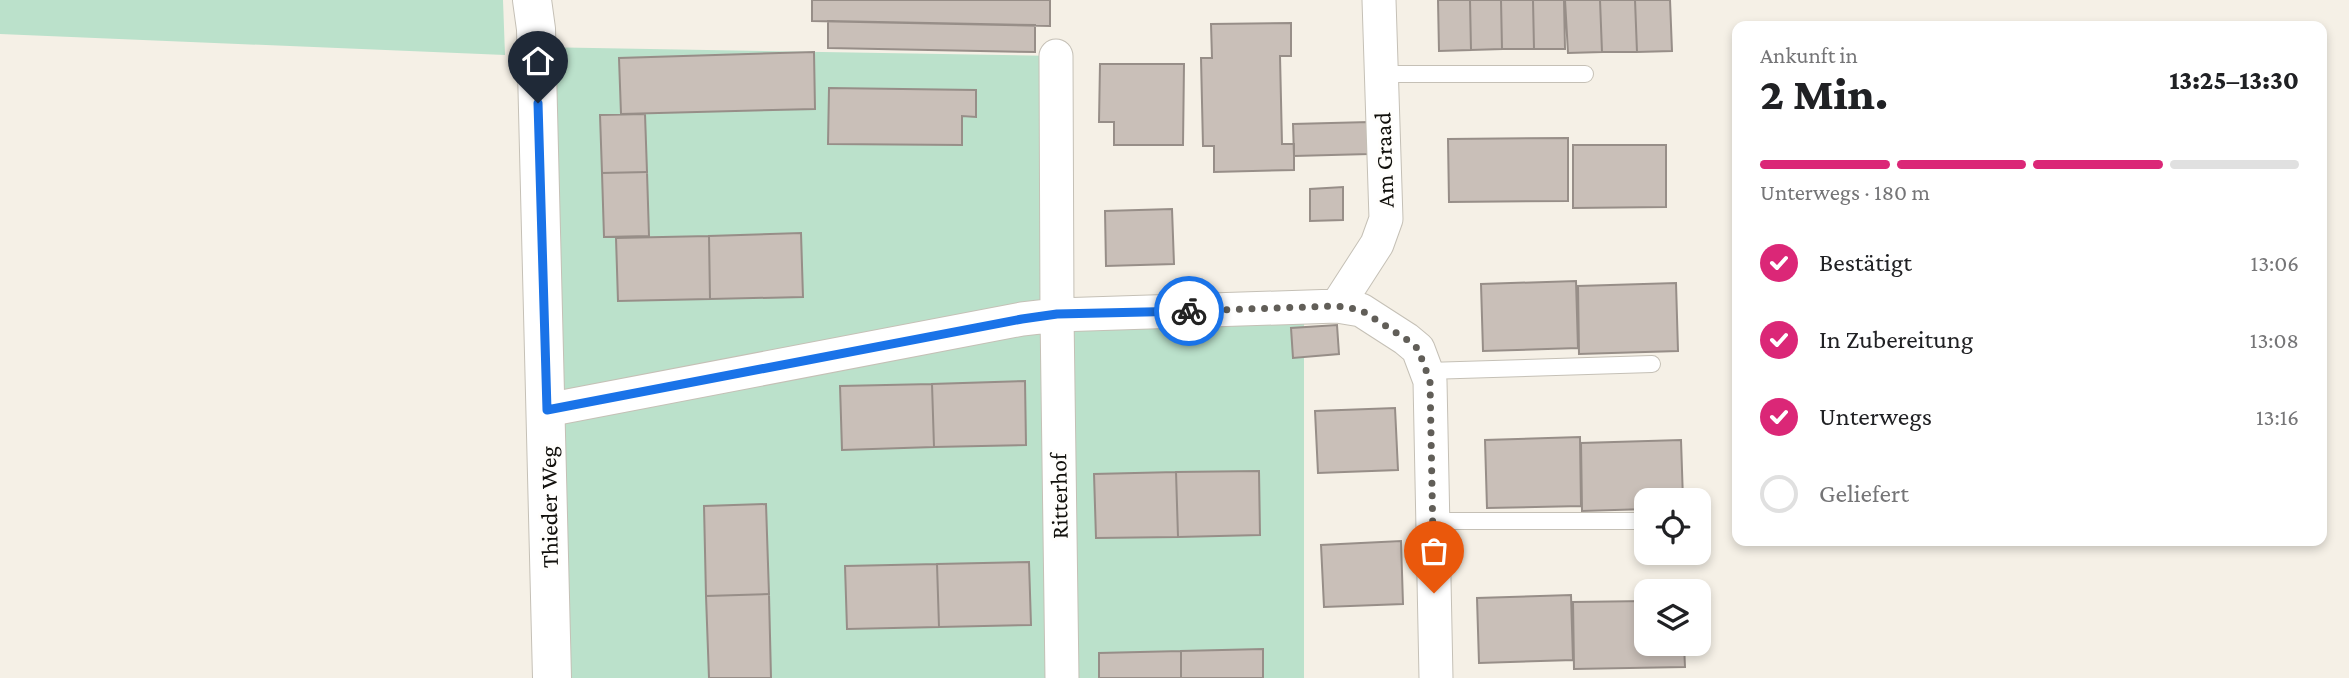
<!DOCTYPE html>
<html lang="de">
<meta charset="utf-8">
<style>
:root{--surface:#fff;--page:#f6f6f6;--text:#202124;--muted:#757577;--line:#e0e0e0;--accent:#db2777}
body{margin:0;font-family:"Crimson Pro",serif;background:var(--page);color:var(--text);height:100vh;display:flex;flex-direction:column;font-size:26px;white-space:nowrap}
*{box-sizing:border-box;margin:0}
p{font-size:23px;color:var(--muted)}
.icon{flex:none;width:38px;height:38px;fill:none;stroke:currentColor;stroke-width:2;stroke-linecap:round;stroke-linejoin:round}
.map{position:relative;flex:1;overflow:hidden}
.drawer{position:absolute;left:1732px;top:21px;width:595px;height:525px;display:flex;flex-direction:column;background:var(--surface);border-radius:14px;box-shadow:0 4px 10px #0003}
.drawer>*{flex:none}
.fabs{position:absolute;left:1634px;top:488px;display:grid;gap:14px}
.fabs a{display:grid;place-items:center;width:77px;height:77px;border-radius:14px;background:var(--surface);box-shadow:0 4px 10px #0003;font-size:35px}
.pin{position:absolute;display:grid;place-items:center;width:60px;height:60px;color:#fff;margin:-72px -30px;border-radius:50% 50% 50% 0;rotate:-45deg;box-shadow:0 0 7px #0007}
.pin .icon{rotate:45deg}
.courier{position:absolute;display:grid;place-items:center;width:70px;height:70px;margin:-35px;border:5px solid #1a73e8;border-radius:50%;background:#fff;color:#222;box-shadow:0 2px 9px #0007}
.overview em{font-style:normal;font-weight:800}
.overview div{display:flex;flex-direction:column-reverse}
.overview{display:flex;align-items:center;justify-content:space-between;height:119px;padding:0 28px}
h1{font-size:46px;font-weight:800;line-height:52px}
.bar{display:grid;grid-template-columns:repeat(4,1fr);gap:10px 7px;align-content:center;height:84px;padding:0 28px}
.bar i{height:9px;border-radius:5px;background:var(--line)}
.bar .current{background:var(--accent)}
.bar p{grid-column:span 4}
ol{padding:0 28px;list-style:none}
li{display:flex;align-items:center;gap:21px;height:77px}
li p{margin-inline-start:auto}
li .icon{padding:7px;border-radius:50%;background:var(--accent);color:#fff;stroke-width:4}
li:last-child{color:var(--muted)}
li i{width:38px;height:38px;border:4px solid var(--line);border-radius:50%}
.map>svg:first-child{display:block}
</style>
<div class="map">
<svg width="2349" height="678" viewBox="0 0 2349 678">
<rect width="100%" height="100%" fill="#f5f0e6"/>
<!-- green -->
<path fill="#bbe1cb" d="M0,0H503L505,55L0,34Z
M536,47L1056,56L1057,314L1304,307V678H542Z"/>
<!-- building -->
<path fill="#c9bfb8" stroke="#978e88" stroke-width="2" d="M812,0H1050V26L812,21Z
M1438,0H1470L1471,50L1439,51Z
M1470,0H1501L1502,49L1471,50Z
M1501,0H1533L1534,49H1502Z
M1533,0H1564L1565,49H1534Z
M1565,0H1600L1602,52L1568,53Z
M1600,0H1635L1637,52H1602Z
M1635,0H1670L1672,51L1637,52Z
M828,21L1035,25V52L828,48Z
M1291,23V56H1280L1282,144H1294V170L1214,172V146H1203L1201,58H1212L1211,24Z
M814,52L815,109L621,114L619,58Z
M1100,64H1184L1183,145H1114V122H1099Z
M829,88L976,90V117L962,116V145L828,144Z
M645,114L647,172L602,173L600,115Z
M1369,122V154L1294,156L1293,124Z
M1568,138V201L1449,202L1448,139Z
M1573,145H1666V207L1573,208Z
M647,172L649,236L604,237L602,173Z
M1343,187V220L1310,221V189Z
M1172,209L1174,264L1106,266L1105,211Z
M801,233L803,297L710,299L709,236Z
M709,236L710,299L618,301L616,238Z
M1576,281L1578,348L1483,351L1481,284Z
M1676,283L1678,351L1579,354L1578,286Z
M1337,325L1339,354L1293,358L1291,328Z
M1025,381L1026,445L934,447L932,384Z
M932,384L934,447L842,450L840,386Z
M1395,408L1398,470L1318,473L1315,411Z
M1580,437L1581,506L1487,508L1485,440Z
M1681,440L1683,500H1647V509L1582,511L1581,443Z
M1259,471L1260,535L1178,537L1176,472Z
M1176,472L1178,537L1096,538L1094,474Z
M766,504L769,594L706,596L704,506Z
M1401,541L1403,604L1324,607L1321,545Z
M1029,562L1031,625L939,627L937,564Z
M937,564L939,627L847,629L845,566Z
M769,594L771,678H709L706,596Z
M1571,595L1573,660L1479,663L1477,598Z
M1647,601V644H1684L1685,667L1574,669L1573,602Z
M1263,649V678H1181V651Z
M1181,651V678H1099V653Z"/>
<g fill="none" stroke-linecap="round" stroke-linejoin="round">
<!-- lane casing -->
<g stroke="#c5c0b6" stroke-width="18">
<path id="lane" d="M1382,74H1585
M1427,371L1652,364
M1433,521H1643"/>
</g>
<!-- street casing -->
<g stroke="#c5c0b6" stroke-width="35">
<path id="street" d="M1056,56L1057,315L1337,306L1361,310L1406,339L1418,349L1430,381L1436,678
M1337,306L1377,244L1386,219L1379,0
M547,410L1022,319L1057,315L1062,678"/>
</g>
<!-- secondary casing -->
<g stroke="#c5c0b6" stroke-width="40">
<path id="secondary" d="M532,0L536,29L552,678"/>
</g>
<!-- lane -->
<use href="#lane" stroke="#fff" stroke-width="16"/>
<!-- street -->
<use href="#street" stroke="#fff" stroke-width="33"/>
<!-- secondary -->
<use href="#secondary" stroke="#fff" stroke-width="38"/>
</g>
<g fill="none" stroke-linecap="round" stroke-linejoin="round">
<!-- done -->
<path stroke="#615e58" stroke-width="7" stroke-dasharray="0 12.6" d="M1189,311L1337,306L1361,310L1406,339L1418,349L1430,381L1434,593"/>
<!-- route -->
<path stroke="#1a73e8" stroke-width="9" d="M538,103L547,410L1022,319L1057,314L1189,311"/>
</g>
<g text-anchor="middle" stroke-width="6" stroke-linejoin="round" paint-order="stroke">
<!-- street labels -->
<g font-size="24" fill="#11100c" stroke="#fffefc">
<text transform="translate(1384 160) rotate(-92)" y="8">Am Graad</text>
<text transform="translate(1059 496) rotate(-91)" y="8">Ritterhof</text>
<text transform="translate(549 507) rotate(-91)" y="8">Thieder Weg</text>
</g>
</g>
</svg>
<div class="fabs">
<a><svg class="icon" aria-label="locate" viewBox="0 0 24 24"><circle cx="12" cy="12" r="6"/><path d="M12 2v4M12 18v4M2 12h4M18 12h4"/></svg></a>
<a><svg class="icon" aria-label="layers" viewBox="0 0 24 24"><path d="M12 4l9 5-9 5-9-5zM3 14l9 5 9-5"/></svg></a>
</div>
<div class="pin" style="left:1434px;top:593px;background:#ea580c"><svg class="icon" aria-label="bag" viewBox="0 0 24 24"><path d="M5 8h14l-1 12H6zM9 8a3 3 0 0 1 6 0"/></svg></div>
<div class="pin" style="left:538px;top:103px;background:#1f2937"><svg class="icon" aria-label="home" viewBox="0 0 24 24"><path d="M3 11l9-7 9 7M6 9v11h12V9"/></svg></div>
<div class="courier" style="left:1189px;top:311px"><svg class="icon" aria-label="bike" viewBox="0 0 24 24"><circle cx="6" cy="16" r="4"/><circle cx="18" cy="16" r="4"/><path d="M6 16l4-8h5l3 8M10 8l3 8H6M13 5h3"/></svg></div>
<section class="drawer">
<div class="overview"><div><h1>2 Min.</h1><p>Ankunft in</p></div><em>13:25–13:30</em></div>
<div class="bar"><i class="current"></i><i class="current"></i><i class="current"></i><i></i><p>Unterwegs · 180 m</p></div>
<ol>
<li><svg class="icon" aria-label="check" viewBox="0 0 24 24"><path d="M5 12l5 5 9-10"/></svg>Bestätigt<p>13:06</p></li>
<li><svg class="icon" aria-label="check" viewBox="0 0 24 24"><path d="M5 12l5 5 9-10"/></svg>In Zubereitung<p>13:08</p></li>
<li><svg class="icon" aria-label="check" viewBox="0 0 24 24"><path d="M5 12l5 5 9-10"/></svg>Unterwegs<p>13:16</p></li>
<li><i></i>Geliefert</li>
</ol>
</section>
</div>
